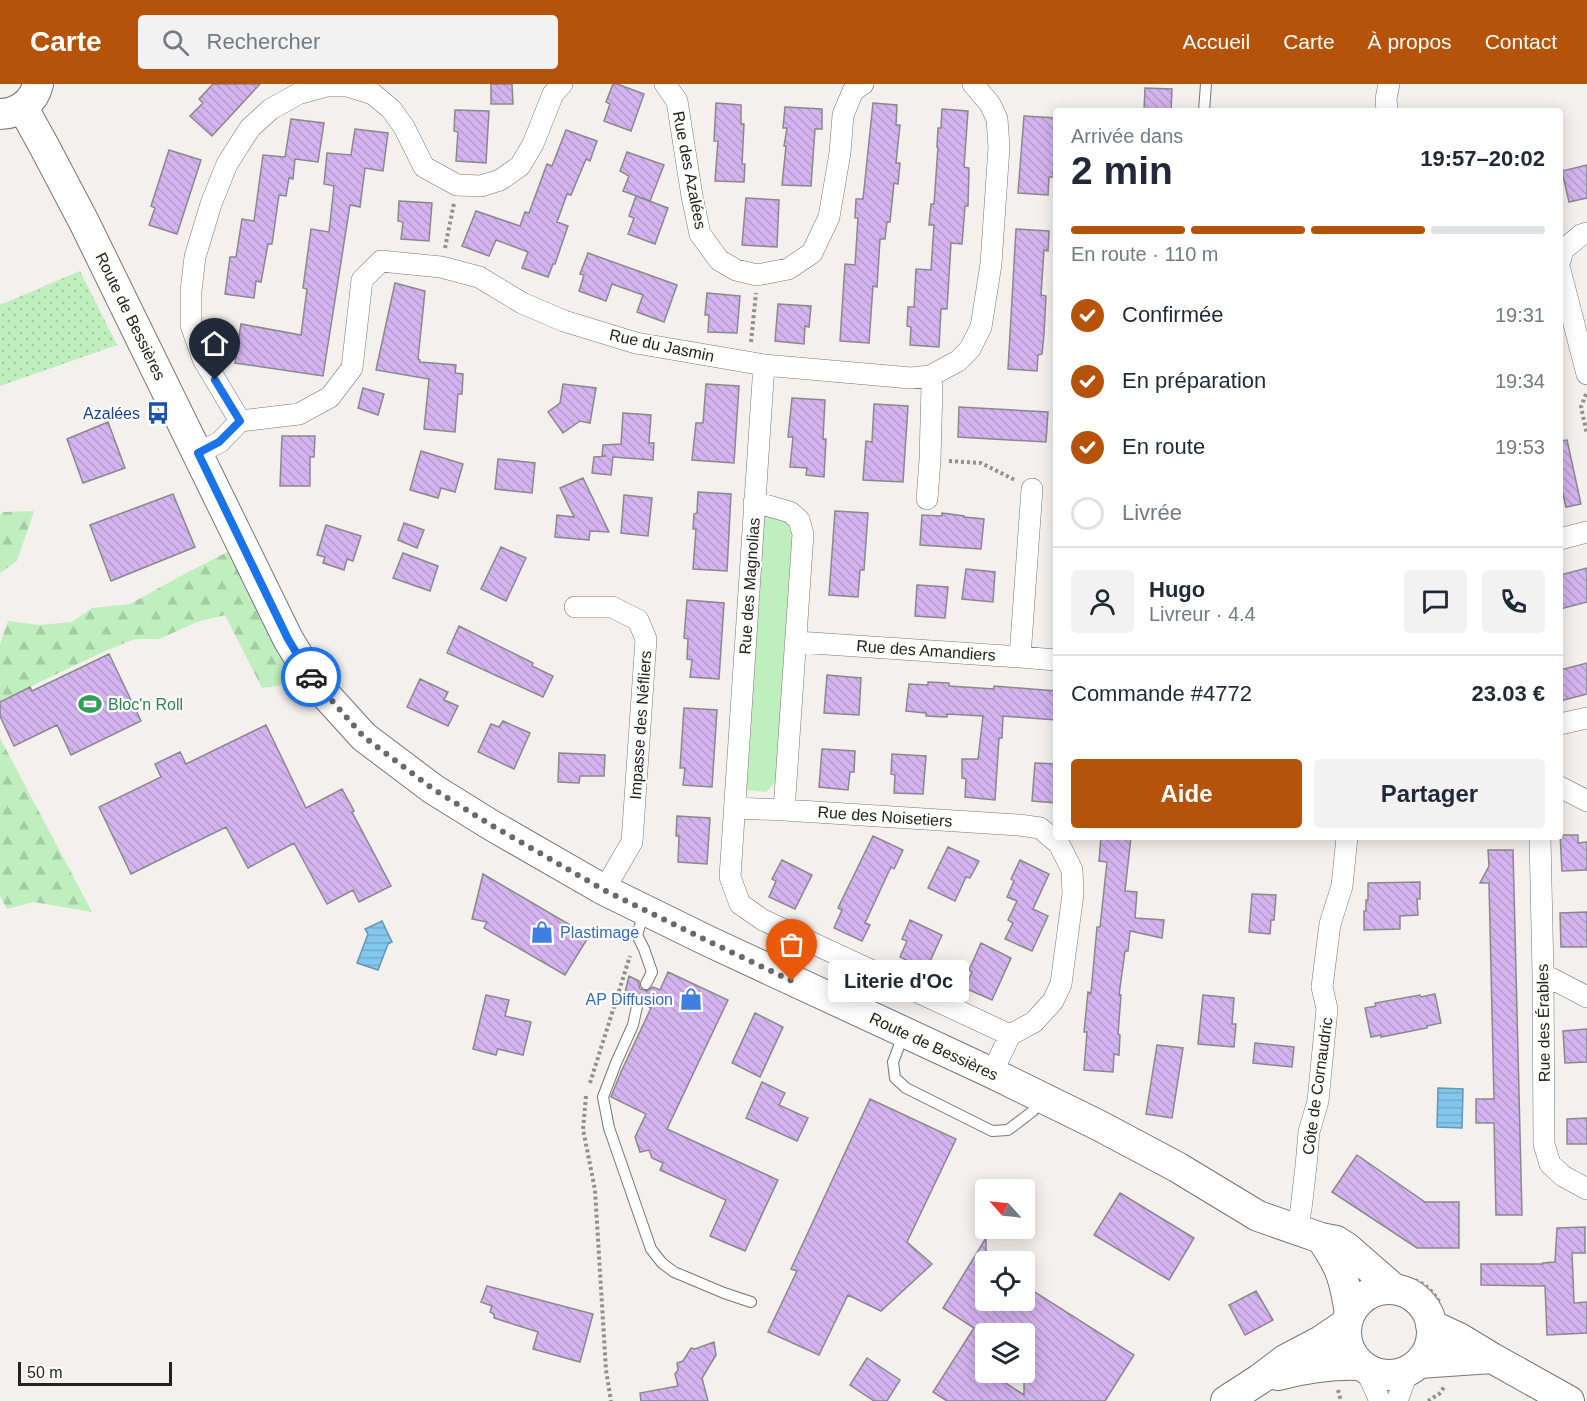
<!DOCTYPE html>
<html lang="fr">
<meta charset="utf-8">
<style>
:root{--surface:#fff;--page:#f2f2f3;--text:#1f2937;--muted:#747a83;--line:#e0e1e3;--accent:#b45309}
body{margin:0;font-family:Helvetica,sans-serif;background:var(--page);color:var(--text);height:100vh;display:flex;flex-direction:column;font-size:22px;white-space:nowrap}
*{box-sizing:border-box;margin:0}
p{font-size:20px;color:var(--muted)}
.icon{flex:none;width:33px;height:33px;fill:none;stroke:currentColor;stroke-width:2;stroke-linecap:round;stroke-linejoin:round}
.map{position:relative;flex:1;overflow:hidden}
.details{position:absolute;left:1053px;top:24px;width:510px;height:732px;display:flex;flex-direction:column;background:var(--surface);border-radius:6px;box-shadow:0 3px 15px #0003}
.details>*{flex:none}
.needle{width:39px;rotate:297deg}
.fabs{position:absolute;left:975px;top:1095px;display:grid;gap:12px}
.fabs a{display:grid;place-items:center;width:60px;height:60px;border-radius:6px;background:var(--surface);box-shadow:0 3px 15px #0003;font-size:30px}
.scale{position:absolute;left:18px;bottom:15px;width:154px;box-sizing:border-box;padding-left:6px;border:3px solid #232221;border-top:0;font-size:16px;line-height:21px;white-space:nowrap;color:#232221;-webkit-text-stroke:4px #fffefd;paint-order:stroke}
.pin{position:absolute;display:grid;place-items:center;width:51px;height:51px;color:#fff;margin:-62px -26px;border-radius:50% 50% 50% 0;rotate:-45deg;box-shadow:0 0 6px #0007}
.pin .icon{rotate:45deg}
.courier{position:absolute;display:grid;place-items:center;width:60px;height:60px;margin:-30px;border:4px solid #1a73e8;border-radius:50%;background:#fff;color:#222;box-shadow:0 2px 8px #0007}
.bubble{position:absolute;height:42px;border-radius:6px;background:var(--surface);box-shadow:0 3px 15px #0003;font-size:20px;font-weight:600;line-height:42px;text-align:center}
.overview em{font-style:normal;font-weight:600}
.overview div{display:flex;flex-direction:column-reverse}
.overview{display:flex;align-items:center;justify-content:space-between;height:102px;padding:0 18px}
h1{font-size:39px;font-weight:600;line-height:45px}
.bar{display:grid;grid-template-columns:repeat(4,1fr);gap:9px 6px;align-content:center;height:72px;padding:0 18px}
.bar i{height:8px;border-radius:4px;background:var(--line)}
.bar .active{background:var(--accent)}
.bar p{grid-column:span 4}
.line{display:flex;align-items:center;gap:15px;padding:0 18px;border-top:2px solid var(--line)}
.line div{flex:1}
.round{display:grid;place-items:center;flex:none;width:63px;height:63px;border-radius:6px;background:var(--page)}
ol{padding:0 18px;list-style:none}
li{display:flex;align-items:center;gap:18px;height:66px}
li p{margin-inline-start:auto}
li .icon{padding:6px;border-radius:50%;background:var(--accent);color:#fff;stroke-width:4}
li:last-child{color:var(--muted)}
li i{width:33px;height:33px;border:3px solid var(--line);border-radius:50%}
.button{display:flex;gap:12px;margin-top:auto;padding:12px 18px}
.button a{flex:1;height:69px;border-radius:6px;background:var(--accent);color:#fff;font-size:24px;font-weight:600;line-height:69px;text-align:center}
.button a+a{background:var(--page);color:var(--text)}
header{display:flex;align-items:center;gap:36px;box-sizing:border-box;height:84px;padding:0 30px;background:var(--accent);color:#fff}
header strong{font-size:28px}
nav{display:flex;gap:33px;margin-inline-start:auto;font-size:21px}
.search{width:420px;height:54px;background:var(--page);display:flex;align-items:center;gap:15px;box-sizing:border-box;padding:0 21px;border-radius:6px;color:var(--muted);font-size:22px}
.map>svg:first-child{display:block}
</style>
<header>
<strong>Carte</strong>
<div class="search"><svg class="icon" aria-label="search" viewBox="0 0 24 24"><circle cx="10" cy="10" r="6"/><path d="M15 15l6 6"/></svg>Rechercher</div>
<nav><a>Accueil</a><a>Carte</a><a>À propos</a><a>Contact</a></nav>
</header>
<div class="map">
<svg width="1587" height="1317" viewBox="0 0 1587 1317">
<defs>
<pattern id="grass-dots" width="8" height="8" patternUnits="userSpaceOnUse" patternTransform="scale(1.5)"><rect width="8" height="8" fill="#bfefbe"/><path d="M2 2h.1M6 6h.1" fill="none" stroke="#a4cda3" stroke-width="1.8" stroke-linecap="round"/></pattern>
<pattern id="forest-firs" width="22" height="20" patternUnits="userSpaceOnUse" patternTransform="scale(1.5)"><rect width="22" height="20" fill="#bfefbe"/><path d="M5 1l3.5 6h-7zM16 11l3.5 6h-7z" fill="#a4cda3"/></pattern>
<pattern id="water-rules" width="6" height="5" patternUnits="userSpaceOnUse" patternTransform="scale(1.5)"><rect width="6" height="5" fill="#83c7ee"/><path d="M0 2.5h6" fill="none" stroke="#71abcc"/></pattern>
<pattern id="building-back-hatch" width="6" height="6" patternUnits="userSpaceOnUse" patternTransform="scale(1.5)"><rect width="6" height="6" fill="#d3b4ef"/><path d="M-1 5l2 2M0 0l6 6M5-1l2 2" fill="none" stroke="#b59acd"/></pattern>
</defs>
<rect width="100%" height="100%" fill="#f3f0ee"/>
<!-- grass -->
<path fill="url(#grass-dots)" d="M80,187L117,261L0,302V221Z"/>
<!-- forest -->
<path fill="url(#forest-firs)" d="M34,427L17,477L0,489V431L4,428Z
M231,466L296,599L262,604L225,531L197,538L159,555H135L107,566L0,617V560L8,537L39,541L72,538L92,524L130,520L177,494Z
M0,654L92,828L34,818L7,825L0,812Z"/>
<!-- pitch -->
<path fill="#bfefbe" d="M766,433L785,435L793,443L776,698L766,708L747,706L743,694L757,446Z"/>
<!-- water -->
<path fill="url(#water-rules)" stroke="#6696b0" stroke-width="1.5" d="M382,837L392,858L388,860L378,886L357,879L368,850L365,845Z
M1438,1004L1463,1005L1462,1044L1437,1043Z"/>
<!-- building -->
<path fill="url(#building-back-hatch)" stroke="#8a888b" stroke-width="1.5" fill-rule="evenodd" d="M213,0H260L212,52L190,32L203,19L199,15Z
M491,0H512L513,20H491Z
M613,0H617L644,10L631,47L604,37L610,20L606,18Z
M1145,4L1172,5L1171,27H1144Z
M716,19L741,21V40H744L742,80H745L744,98L715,97L718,57H714Z
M873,19L897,21L896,41H900L896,79H900L898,100L894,99L890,138H887L885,155H880L877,203L873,202L869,259L840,257L845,180L855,181L858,134H855L856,115H863Z
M785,23L822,25V45H815L811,102L782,101L786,62H784L787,44H783Z
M942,25L968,27L964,83L969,84L968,122H965L962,160L951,159L947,225H941L939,263L910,261L911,243L907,242L908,223H914L916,185L931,186L934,141H929L931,120H934L938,63H937L938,44H941Z
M455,26L489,27L486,79L456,77L458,48L454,47Z
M1024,32L1056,34L1053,93H1049L1048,111L1018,109Z
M291,35L324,39L318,78L295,75L293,95L289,94L286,112L279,111L272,160H268L261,198L256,197L254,214L225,210L230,173H236L242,135L254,137L263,71L285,73Z
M355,45L388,49L383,87L365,84L360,123L350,121L323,292L235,279L241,240L301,251L307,205L303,204L311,145L329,148L334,102L324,100L327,69L351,71Z
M566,46L597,57L590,77L586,75L571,111L567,110L557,138L568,142L555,180H553L548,193L522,184L528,168L496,156L489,172L462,162L476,127L520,142L525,128L529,129L547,80L552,82Z
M169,66L201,76L177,150L149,141L155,124L151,122Z
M627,68L664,81L650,117L623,107L629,92L620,87Z
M1587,81V114L1569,118L1562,87Z
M636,112L668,124L655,160L628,150L634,134L629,132Z
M746,114L779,116L777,163L742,161Z
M399,117L432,119L429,157L401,155L403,138L398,137Z
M1016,145L1049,147L1048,167L1044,166L1041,211L1046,212L1044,250L1042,270L1038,271L1037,287L1008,285Z
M588,169L677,201L664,238L637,228L643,211L612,200L606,217L579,207L584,191L580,190Z
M395,199L425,207L418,275L420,276V278L456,281L455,289L463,290L462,310H458L455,348L424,345L429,295L376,286Z
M707,209L740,212L737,249L708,248L709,231H705Z
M778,220L811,222L809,243L805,242L804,260L775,257Z
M563,300L596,304L590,339L580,337L563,349L548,328L560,319Z
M706,300L739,302L734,379L692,376L696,339H703Z
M363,304L384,310L378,331L358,324Z
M792,314L825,316L823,355H826L824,393L806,391L807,384L790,383L793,353H788Z
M874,320L908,322L903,398L863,396L866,357L872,358Z
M959,323L1048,328L1046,358L958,353Z
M623,329L651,331L649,359H654L653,376L613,373L611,391L592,389L594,373L606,372H602L603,361L621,360Z
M108,338L125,384L83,399L67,355Z
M282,352H315L314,373H310V402H280Z
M1567,356L1581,420L1566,423L1560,397V357Z
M421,367L463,380L455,408L441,404L438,414L410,406Z
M498,375L535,379L532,409L495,405Z
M583,394L609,448L590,447L589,456L555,453L557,431L574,433L560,404Z
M698,408L731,410L727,487L693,485L696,445H693L694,430L697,429Z
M173,410L195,463L111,497L90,441Z
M624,411L652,414L648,452L621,449Z
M835,427L868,429L864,486H860L858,513L829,511Z
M942,429L964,432V433L984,435L981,465L920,461L922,431L942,432Z
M404,439L424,446L417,464L398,456Z
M326,441L361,452L353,477L347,475L344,486L323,479L325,473L317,471Z
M501,463L526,474L506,517L481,505Z
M403,469L438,482L430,507L393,494Z
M1587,484V518L1560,525V491Z
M966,485L995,488L993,518L962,515Z
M917,501L948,503L945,534L915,532Z
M687,516L724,519L719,595L690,593L692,576L687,575L688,555L684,554Z
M459,542L533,579L532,582L553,592L543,613L447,569Z
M109,570L141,637L71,671L57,641L14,662L0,632V618L30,603L32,607Z
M1587,579V610L1560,617V586Z
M827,591L861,594L859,631L824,629Z
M420,595L448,608L444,616L458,622L448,642L407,623Z
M928,598L949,599V602L994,605V602L1056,607V636L1003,632L1002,654H999L995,716L965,713L966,695L962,694V675H978L983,632L947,630V633L926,632V629L906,627L909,600L928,601Z
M684,624L717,626L712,703L683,701L685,684H680Z
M503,637L530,649L514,685L478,668L491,640L499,643Z
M266,641L306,724L342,705L354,727L352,728L391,802L359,818L353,806L327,820L294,759L248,784L226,743L131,790L99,723L161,693L155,680L180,668L186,680Z
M822,665L855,667L854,688H850L848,706L819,703Z
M559,669L605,671L604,692H580L579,699L558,698Z
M892,670L926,672L923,710L894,709L895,691L891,690Z
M1035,679L1056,680V719L1032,717Z
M677,732L710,734L707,780L678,778L679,752H676Z
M1560,751H1578V759L1587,758V786L1562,787Z
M873,752L903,766L894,785L891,783L865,839L870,841L862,857L834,844L842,826L838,824Z
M1101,753H1131L1125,807L1137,808L1135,834L1164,836L1162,854L1130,847L1128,867H1125L1119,911H1121L1118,950L1120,951L1119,971L1114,970L1113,988L1084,986L1087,948H1084L1088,908L1091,909L1097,843H1100L1107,778L1099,777Z
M948,763L979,777L970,794L966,793L955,817L928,804Z
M1488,766H1513L1522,1131H1496L1494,1039H1476V1015H1494L1489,799H1480L1489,782Z
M782,776L812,791L795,825L769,813L776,797L772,795Z
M1020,776L1049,790L1033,825L1048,832L1032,867L1005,855L1013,839L1008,836L1017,817L1007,813L1014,797L1011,795Z
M483,790L589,852L565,891L484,844L487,838L472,835Z
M1420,798V815H1417L1418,831L1400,832V845L1364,846V827H1366V816H1368V799Z
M1252,810L1276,811L1274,836H1271L1270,850L1249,848Z
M1587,828V863H1561L1560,829Z
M910,836L942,851L926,886L900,873L907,857L902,855Z
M981,859L1011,874L992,916L965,904L972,888L969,886Z
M668,888L728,916L667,1045L778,1096L745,1167L710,1152L726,1116L660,1086L663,1079L652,1074L649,1066L640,1068L635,1053L646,1030L611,1013L621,988L651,924L645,921V915L640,911H635L631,915L624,912L629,892L639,897V901L640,905L647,907L653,903L660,906Z
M1435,910L1441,939L1427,942V944L1381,953V951L1371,953L1365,924L1376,922L1375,919L1420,911L1421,913Z
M486,911L509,916L505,932L531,938L523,971L498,965L496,971L473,965Z
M1203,911L1234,914L1232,940H1236L1234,963L1198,960Z
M755,929L783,943L760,993L732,979Z
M1587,945V978L1565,979L1563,947Z
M1255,959L1294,963L1292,983L1253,979Z
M1157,961L1183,964L1172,1034L1146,1030Z
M762,998L785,1009L779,1021L808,1034L797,1057L746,1034Z
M870,1015L956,1055L907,1158L932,1180L881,1227L848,1211L819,1271L768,1248L797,1187L791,1185Z
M1587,1034V1060H1567V1035Z
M1357,1071L1425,1118H1459V1164H1417L1332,1108Z
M1120,1109L1194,1154L1169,1196L1094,1151Z
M1585,1143V1169H1572L1574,1219L1587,1218V1249L1547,1251L1545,1202L1481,1201V1180H1543V1179L1555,1178L1557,1144Z
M986,1154V1216H1024V1201L1134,1271L1105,1317H947L933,1308L974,1244L943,1224ZM986,1250H1024V1311L989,1288H986Z
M487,1202L593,1230L580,1278L533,1265L538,1248L494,1234V1230L490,1228L492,1222L481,1218Z
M1256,1207L1273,1236L1245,1251L1229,1221Z
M714,1258L716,1271L702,1294L708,1317H641L640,1309L678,1302L675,1290L678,1286L677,1279L683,1277L691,1264L695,1265Z
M867,1274L900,1296L887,1317H874L850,1301Z"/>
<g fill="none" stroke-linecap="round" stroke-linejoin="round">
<!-- lane casing -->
<g stroke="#787674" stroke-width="12">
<path id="lane" d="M1204,27L1206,0
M644,829L637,851L644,865L652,888L646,900
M638,918L633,941L616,979L603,1013L609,1044L651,1165L662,1179L674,1188L724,1209L751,1218
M904,949L893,978L895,994L906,1004L992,1047L1008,1046L1033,1027L1041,1014"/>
</g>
<!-- street casing -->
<g stroke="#787674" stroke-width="22">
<path id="street" d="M665,0L677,17L692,112L700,150L719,176L736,186L757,191L788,185L812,169L829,133L840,69L843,31L853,7L863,0
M1387,27L1386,15L1389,0
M1560,177L1563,166L1581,151L1587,149
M1560,186L1587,290
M764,281L730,793L740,820L763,836L1010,951
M240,337L203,275L191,241V207L195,173L211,120L227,80L250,44L271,25L298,10L327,2H347L373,10L391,25L404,43L424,83L457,101L481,102L500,96L520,82L533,60L553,10L562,0
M198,369L220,358L240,337L299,330L330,313L352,284L362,196L381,177L441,183L479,193L522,219L564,237L636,259L764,281L911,294L930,292L958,277L970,265L981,243L991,180L999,63L997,35L990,20L973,0
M927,415L930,376L932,303L930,292
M754,418L790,428L799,436L803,450L784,726L1019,741L1040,744L1059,760L1072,786L1073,810L1061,900L1053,917L1034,938L1010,951L992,989
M1560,455L1587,448
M575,523H612L638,536L646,555L632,758L604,806
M797,558L1020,573L1056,576
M1020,573L1032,405
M1560,640L1587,634
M1560,703L1587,717
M735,724L784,726
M1540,753L1543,890L1544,1060L1550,1080L1563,1092L1587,1105
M1543,890L1587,913
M1297,1146L1301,1125L1306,1082L1309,1048L1318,1017L1327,925L1322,903L1330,840L1342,802L1347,753
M1366,1286L1380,1317
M1397,1317L1408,1287"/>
</g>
<!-- secondary casing -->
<g stroke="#787674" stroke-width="32">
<path id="secondary" d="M23,24L44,62L84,138L288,555L314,598L364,653L433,705L491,741L604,806L708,857L992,989L1100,1042L1177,1083L1258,1132L1321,1154L1336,1157L1347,1164L1394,1205
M0,30C18,30 34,18 38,0
M1321,1154C1341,1182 1345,1196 1350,1230
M1346 1248a43 43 0 1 1 86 0a43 43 0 1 1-86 0Z
M1431,1241L1459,1254L1492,1274L1569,1317
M1419,1279L1492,1274
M1278,1291C1305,1284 1331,1280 1360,1281
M1226,1317L1260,1295L1285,1276L1321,1257L1346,1240"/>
</g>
<!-- path -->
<path stroke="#92908e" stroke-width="4" stroke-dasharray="3 3" stroke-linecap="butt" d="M445,164L454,119
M751,258L756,209
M1586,310L1581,323L1587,350
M949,377L981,379L1015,396
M590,999L630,872
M586,1012L583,1045L595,1106L606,1286L611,1317
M1415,1196C1427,1201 1433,1208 1440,1219
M1338,1306L1341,1317
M1428,1317L1439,1310L1445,1302"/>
<!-- lane -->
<use href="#lane" stroke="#fff" stroke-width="10"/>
<!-- street -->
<use href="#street" stroke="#fff" stroke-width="21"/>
<!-- secondary -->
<use href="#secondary" stroke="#fff" stroke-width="30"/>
</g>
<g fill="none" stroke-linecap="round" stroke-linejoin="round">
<!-- done -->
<path stroke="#6c6a69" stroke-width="6" stroke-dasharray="0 10.8" d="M311,593L364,653L433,705L491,741L604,806L708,857L792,897"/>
<!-- route -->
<path stroke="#1a73e8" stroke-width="8" d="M215,296L240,337L219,358L198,369L288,555L311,593"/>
</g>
<!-- icons -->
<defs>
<g id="bus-bare" transform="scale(1.8)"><path d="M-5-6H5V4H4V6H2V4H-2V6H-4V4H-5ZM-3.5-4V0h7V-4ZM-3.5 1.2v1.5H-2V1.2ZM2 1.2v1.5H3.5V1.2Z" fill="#1a4fb4" stroke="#fffefd" stroke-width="2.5" paint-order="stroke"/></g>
<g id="stadium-bare" transform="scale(1.8)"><path d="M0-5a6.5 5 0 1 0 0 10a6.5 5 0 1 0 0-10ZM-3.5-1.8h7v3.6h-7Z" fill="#2e9e5b" stroke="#fffefd" stroke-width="2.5" paint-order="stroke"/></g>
<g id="shop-bare" transform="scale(1.8)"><path d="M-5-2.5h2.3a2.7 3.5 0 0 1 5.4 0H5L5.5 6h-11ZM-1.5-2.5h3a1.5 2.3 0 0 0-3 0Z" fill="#3f7fe0" stroke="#fffefd" stroke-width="2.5" paint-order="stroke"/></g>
</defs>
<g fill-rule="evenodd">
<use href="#bus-bare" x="158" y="329"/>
<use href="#stadium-bare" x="90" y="620"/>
<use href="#shop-bare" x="542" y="848"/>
<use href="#shop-bare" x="691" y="915"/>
</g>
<g text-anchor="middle" stroke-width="4.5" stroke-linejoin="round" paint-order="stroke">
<!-- street labels -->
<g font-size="16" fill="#232221" stroke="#fffefd">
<text transform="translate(690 86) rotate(79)" y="6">Rue des Azalées</text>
<text transform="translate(131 232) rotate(64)" y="6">Route de Bessières</text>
<text transform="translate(662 261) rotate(12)" y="6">Rue du Jasmin</text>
<text transform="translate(749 502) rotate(-86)" y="6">Rue des Magnolias</text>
<text transform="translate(926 566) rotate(4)" y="6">Rue des Amandiers</text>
<text transform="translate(640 641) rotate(-86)" y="6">Impasse des Néfliers</text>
<text transform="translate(885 732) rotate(4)" y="6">Rue des Noisetiers</text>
<text transform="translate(1543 939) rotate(-91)" y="6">Rue des Érables</text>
<text transform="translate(934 962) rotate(25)" y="6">Route de Bessières</text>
<text transform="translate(1317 1002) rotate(-82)" y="6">Côte de Cornaudric</text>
</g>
<!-- transit labels -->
<g font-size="16" fill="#164399" stroke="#fffefd" text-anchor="end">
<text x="140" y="335">Azalées</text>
</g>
<!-- leisure labels -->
<g font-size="16" fill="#27864d" stroke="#fffefd" text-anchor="start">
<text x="108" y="626">Bloc'n Roll</text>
</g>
<!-- shop labels -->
<g font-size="16" fill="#366cbe" stroke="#fffefd" text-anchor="start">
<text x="560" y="854">Plastimage</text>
<text x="673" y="921" text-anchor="end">AP Diffusion</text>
</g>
</g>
</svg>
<div class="fabs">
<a><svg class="needle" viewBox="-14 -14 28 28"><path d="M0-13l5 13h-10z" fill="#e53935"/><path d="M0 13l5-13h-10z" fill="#747a83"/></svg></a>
<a><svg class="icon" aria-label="locate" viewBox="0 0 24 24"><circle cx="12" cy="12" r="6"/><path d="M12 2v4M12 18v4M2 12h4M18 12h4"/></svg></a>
<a><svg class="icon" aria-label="layers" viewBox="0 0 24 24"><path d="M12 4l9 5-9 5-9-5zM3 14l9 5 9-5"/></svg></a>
</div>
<div class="scale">50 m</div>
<div class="pin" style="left:792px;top:897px;background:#ea580c"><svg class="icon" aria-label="bag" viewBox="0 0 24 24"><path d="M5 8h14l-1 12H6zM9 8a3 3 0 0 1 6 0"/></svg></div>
<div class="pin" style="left:215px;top:296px;background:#1f2937"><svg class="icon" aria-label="home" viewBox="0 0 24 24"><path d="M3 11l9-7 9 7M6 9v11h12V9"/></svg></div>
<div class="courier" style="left:311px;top:593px"><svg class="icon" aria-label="car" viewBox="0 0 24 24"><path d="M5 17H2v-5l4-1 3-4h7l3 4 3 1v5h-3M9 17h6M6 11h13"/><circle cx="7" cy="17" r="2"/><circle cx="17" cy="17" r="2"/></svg></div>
<div class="bubble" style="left:828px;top:876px;width:141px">Literie d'Oc</div>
<section class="details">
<div class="overview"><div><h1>2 min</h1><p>Arrivée dans</p></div><em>19:57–20:02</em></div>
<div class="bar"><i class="active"></i><i class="active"></i><i class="active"></i><i></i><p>En route · 110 m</p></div>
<ol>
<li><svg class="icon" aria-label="check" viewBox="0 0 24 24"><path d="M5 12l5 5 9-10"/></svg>Confirmée<p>19:31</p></li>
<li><svg class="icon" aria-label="check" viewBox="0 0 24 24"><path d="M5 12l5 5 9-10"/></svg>En préparation<p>19:34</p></li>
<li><svg class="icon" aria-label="check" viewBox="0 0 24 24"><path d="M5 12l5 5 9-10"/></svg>En route<p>19:53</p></li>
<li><i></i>Livrée</li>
</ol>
<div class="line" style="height:108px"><a class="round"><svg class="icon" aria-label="person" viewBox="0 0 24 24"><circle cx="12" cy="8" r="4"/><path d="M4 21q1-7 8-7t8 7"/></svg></a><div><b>Hugo</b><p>Livreur · 4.4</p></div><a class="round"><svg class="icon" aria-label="chat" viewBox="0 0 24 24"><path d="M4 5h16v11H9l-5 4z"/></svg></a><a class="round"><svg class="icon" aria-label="phone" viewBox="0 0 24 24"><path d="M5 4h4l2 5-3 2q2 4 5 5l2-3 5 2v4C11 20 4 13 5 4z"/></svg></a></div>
<div class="line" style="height:78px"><div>Commande #4772</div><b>23.03 €</b></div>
<div class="button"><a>Aide</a><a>Partager</a></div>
</section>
</div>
